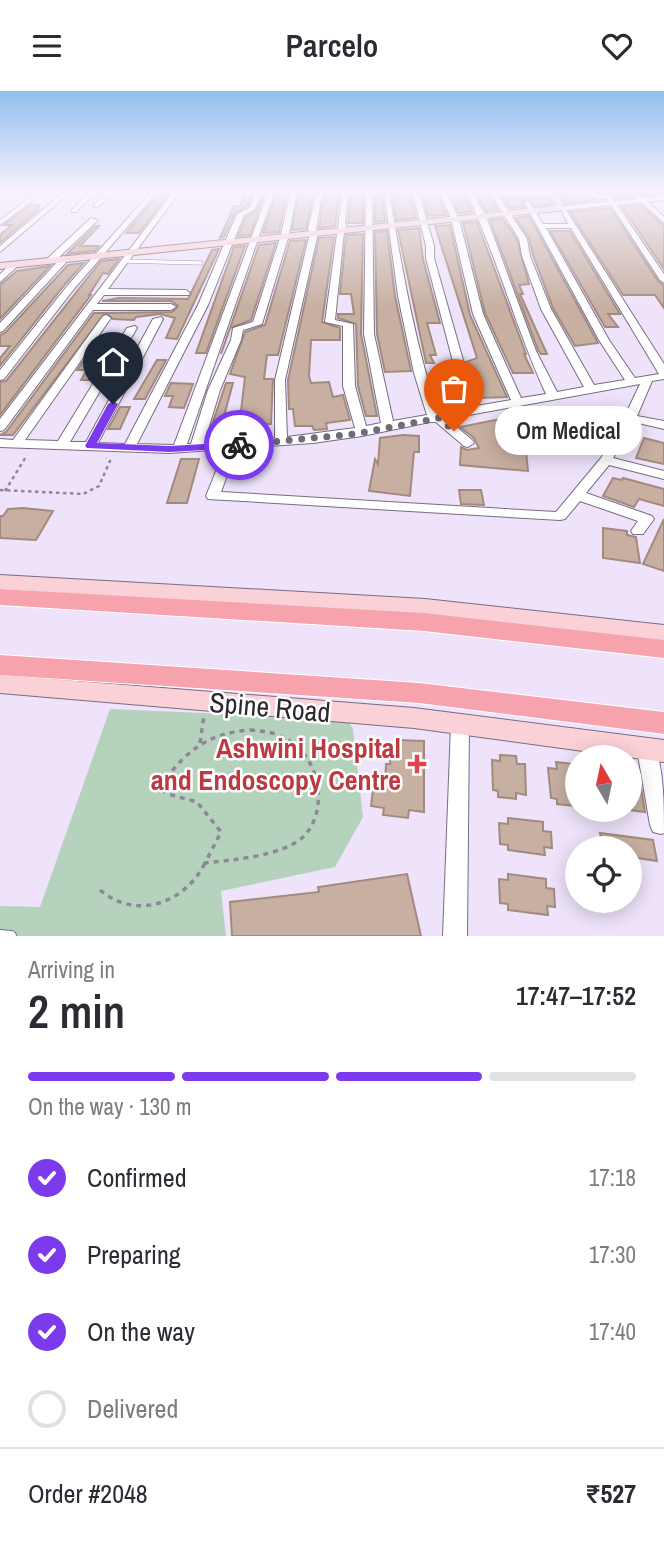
<!DOCTYPE html>
<meta charset="utf-8">
<style>
:root{--surface:#fff;--page:#f7f7f7;--text:#2b2b33;--muted:#7c7c81;--line:#e1e1e2;--accent:#7c3aed}
body{margin:0;font-family:"Archivo Narrow",sans-serif;background:var(--page);color:var(--text);height:100vh;display:flex;flex-direction:column;font-size:26px;white-space:nowrap}
*{box-sizing:border-box;margin:0}
p{font-size:23px;color:var(--muted)}
.icon{flex:none;width:38px;height:38px;fill:none;stroke:currentColor;stroke-width:2;stroke-linecap:round;stroke-linejoin:round}
.map{position:relative;height:845px;overflow:hidden}
.panel{display:flex;flex-direction:column;background:var(--surface);flex:1}
.panel>*{flex:none}
.needle{width:46px;rotate:351deg}
.controls{position:absolute;left:565px;top:654px;display:grid;gap:14px}
.controls a{display:grid;place-items:center;width:77px;height:77px;border-radius:50%;background:var(--surface);box-shadow:0 4px 18px #0003;font-size:35px}
.pin{position:absolute;display:grid;place-items:center;width:60px;height:60px;color:#fff;margin:-72px -30px;border-radius:50% 50% 50% 0;rotate:-45deg;box-shadow:0 0 7px #0007}
.pin .icon{rotate:45deg}
.courier{position:absolute;display:grid;place-items:center;width:70px;height:70px;margin:-35px;border:5px solid #7c3aed;border-radius:50%;background:#fff;color:#222;box-shadow:0 2px 9px #0007}
.bubble{position:absolute;height:49px;border-radius:24px;background:var(--surface);box-shadow:0 4px 18px #0003;font-size:23px;font-weight:600;line-height:49px;text-align:center}
.overview em{font-style:normal;font-weight:600}
.overview div{display:flex;flex-direction:column-reverse}
.overview{display:flex;align-items:center;justify-content:space-between;height:119px;padding:0 28px}
h1{font-size:46px;font-weight:600;line-height:52px}
.bar{display:grid;grid-template-columns:repeat(4,1fr);gap:10px 7px;align-content:center;height:84px;padding:0 28px}
.bar i{height:9px;border-radius:5px;background:var(--line)}
.bar .active{background:var(--accent)}
.bar p{grid-column:span 4}
.line{display:flex;align-items:center;gap:18px;padding:0 28px;border-top:2px solid var(--line)}
.line div{flex:1}
ol{padding:0 28px;list-style:none}
li{display:flex;align-items:center;gap:21px;height:77px}
li p{margin-inline-start:auto}
li .icon{padding:7px;border-radius:50%;background:var(--accent);color:#fff;stroke-width:4}
li:last-child{color:var(--muted)}
li i{width:38px;height:38px;border:4px solid var(--line);border-radius:50%}
header{display:flex;justify-content:space-between;align-items:center;height:91px;padding:0 28px;background:var(--surface);font-size:32px;font-weight:600}
.map>svg:first-child{display:block}
</style>
<header><svg class="icon" aria-label="menu" viewBox="0 0 24 24"><path d="M4 6h16M4 12h16M4 18h16"/></svg>Parcelo<svg class="icon" aria-label="heart" viewBox="0 0 24 24"><path d="M12 20l-8-8c-3-5 5-10 8-4 3-6 11-1 8 4z"/></svg></header>
<div class="map">
<svg width="664" height="845" viewBox="0 0 664 845">
<rect width="100%" height="100%" fill="#eee3fa"/>
<!-- green -->
<path fill="#b4d2bc" d="M110,618L347,628L353,638L363,726L335,776L221,800L226,845H0V815L40,816Z"/>
<!-- building -->
<path fill="#c7afa2" stroke="#a28b7e" stroke-width="2" d="M162,99H172L139,142H126Z
M277,99H288L279,141L263,142Z
M299,99H314L306,138L292,139Z
M325,99H340L335,135L319,137Z
M351,99H363V132H348Z
M375,99H382L385,130L375,131Z
M396,99H410L416,127L396,129L392,103Z
M421,99H437L446,124L428,125Z
M448,99H462L472,121L459,122Z
M474,99H490L488,103L497,118L486,120Z
M559,99H584L590,108L595,109L565,113Z
M596,99H664V102L646,104L639,102L634,106L616,107L611,102Z
M244,103L253,104L247,115L235,122L224,146L220,147L234,115H240Z
M264,105L250,144L238,145L246,126L256,120Z
M503,107H549L552,113L535,115L528,107L522,110L524,116L510,117Z
M31,114H39L38,119L0,152V144L12,134H4Z
M640,114L664,135V178L622,116Z
M610,117L658,190L664,195V217L655,204H623L570,121Z
M529,125L597,250L598,252L575,255L553,217L533,164L529,147L516,127Z
M503,128L517,149L529,193L519,194L523,203H520L547,263H541L538,259L490,129Z
M477,131L526,263H524L533,282H513L485,222L463,132Z
M450,134L470,224L507,306L479,307L473,296L466,271L477,267L435,135Z
M95,135H99L80,155H99L95,160L67,163Z
M419,137L423,168L440,232H427L436,264H430L434,272H426L425,267L398,139Z
M387,140L395,205L411,280L385,281L377,243L375,141Z
M550,140H570L620,223H608L618,236H605Z
M363,143L361,243L377,325H366L358,295L356,233L338,227V223H354L351,203H340L346,144Z
M334,146L322,231L340,237V249H311L309,285L311,292L329,291L333,306L343,304L350,329L326,332L327,338L314,339L312,335H295L293,318H289L288,289L319,147Z
M306,149L278,264H267L264,288H273L271,333H253L252,345H238L245,286L230,283L245,241L265,234L290,150Z
M276,152L251,229L230,237L221,263L259,154Z
M245,155L206,262H196L234,156Z
M219,158L177,248L166,247L175,227L160,223L136,226L134,229L113,228L106,222L172,221L178,215L171,210H102L119,207L188,208L212,159Z
M119,168L108,183L103,182L89,204H91L0,324V291L6,290L101,170Z
M84,172L66,192L0,275V267L10,255H0V244L5,242L68,174Z
M50,175L0,228V194L17,180Z
M94,222H105L13,344H0L6,341Z
M92,259H111L92,289H81L87,279H77Z
M157,269H166L145,308H134Z
M171,292L193,293L184,317L169,316L173,305H165Z
M226,292H233L218,347L208,346Z
M120,316H130L120,338H108Z
M505,327L509,330H514L524,339L528,380L460,374L461,356L467,359L479,357L474,347L460,336Z
M550,333L556,335L568,347L555,349L544,345L534,335Z
M403,344L419,345V361H414L410,405L369,400L375,368L378,373L380,347Z
M644,347L664,352V373L636,367Z
M181,368H199L187,412H167Z
M613,387L622,389L623,387L664,398V415L639,408L634,416L603,405Z
M459,399H481L484,414L461,413Z
M23,417L53,420L36,449L0,447V425H3L8,418Z
M664,428V480L643,473Z
M603,437L627,440V444L636,446L640,472L603,467Z
M396,649L424,650V721L409,719L408,727L383,724L384,717L371,715L374,691L385,693L386,673H390L391,662H396Z
M500,664L516,665L517,673H525L526,704L516,702V708L498,706V700L493,699L492,669L500,670Z
M556,671L573,673L574,680L578,681L575,715L557,713V708L551,707L548,677L557,678Z
M630,689L640,690L645,721L630,719Z
M508,727L543,731V740L551,741L552,757L544,756L545,764L508,759V754L500,753L499,732L508,733Z
M600,742L653,749L657,770L630,766V758H603Z
M407,783L421,845H232L230,811L319,801L318,796Z
M508,783L546,788V797L554,798L555,816L547,815L548,824L508,819V813L500,812L499,788L508,789Z"/>
<g fill="none" stroke-linecap="round" stroke-linejoin="round">
<!-- lane-far1 casing -->
<g stroke="#776d82" stroke-width="4.5">
<path id="lane-far1" d="M124,170L201,172"/>
</g>
<!-- lane casing -->
<g stroke="#776d82" stroke-width="12">
<path id="lane" d="M0,844L11,845"/>
</g>
<!-- street casing -->
<g stroke="#776d82" stroke-width="2">
<path id="street" d="M40,99H47L0,134V129Z
M66,99H73L0,161V155Z
M92,99H99L76,121H72V119Z
M108,99H115L98,116H94V114Z
M153,99H159L74,198L4,288L0,289V279L68,194Z
M175,99H181L108,198L186,199L190,202L189,204H104L97,213H171L176,216L171,219H93L4,339L0,340V328Z
M258,99H264L254,119L244,124L208,214L137,353L174,354L269,99H275L187,353H191L208,299L231,249L233,237L253,231L281,144L291,99H297L289,144L262,233L243,239L241,249L220,299L204,352L275,347V289L310,142L308,138L317,99H323L316,138L318,142L285,289L287,346L355,337L343,295V235L325,231L343,99H349L345,132L348,139L344,141L335,229L353,233L355,295L366,335L381,332L364,243L366,99H372L374,243L393,330L427,324L414,282L398,205L384,100L393,99L389,102C402,176 414,250 438,322L465,317L426,167V155L412,99H418L434,155V167L476,315L511,309L473,223L451,128L439,99H445L459,128L483,223L521,307L546,303C515,236 497,164 465,99H471L486,125L536,260L557,301L584,296L541,218L522,165L519,148L490,102L493,100H554L557,102L554,104H498L527,148L530,165L551,218L594,294L625,289L599,249L524,111L529,110L543,133H568L560,116L609,110L607,108L592,106L587,99H593L596,103L611,105L615,110L638,108L637,106L640,104L645,107L664,105V109L648,111L664,126V132L641,111L617,114L664,183V192L660,189L611,114L566,119L664,273V288L652,290L637,325L664,330V338L634,331L613,367L664,380V388L609,374L586,402L652,425L654,428L643,443H633L631,440L638,430L580,410L565,428L560,429L208,408L206,405L225,358L170,362L0,356V348L13,349L103,225L106,224L111,227L25,349L58,350L127,237L135,235L137,237L70,351H86L153,228L161,226L163,228L98,352L125,353L198,214L237,123L249,117ZM546,137H571L659,283L635,287L609,249ZM640,293L624,327L601,367L556,421L221,401L237,357L313,352L362,345L430,331H436L464,355L468,356L474,352L472,349L447,328Z
M5,104L10,105L0,112V107Z
M91,127L98,129L54,171H48V167Z
M63,165L70,167L3,240L0,241V232Z
M13,171L20,173L0,191V183Z
M460,626L467,629L469,634L467,845H443L451,634L453,629Z
M647,650L654,652C664,679 664,714 664,742L661,743L653,741L650,734L637,658L640,652Z"/>
</g>
<!-- secondary casing -->
<g stroke="#776d82" stroke-width="2">
<path id="secondary" d="M548,99H556L565,119L0,178V172L556,115Z
M0,484L425,508L664,534V550L425,524L0,498Z
M0,584L414,617L664,649V671L414,637L0,602Z"/>
</g>
<!-- primary casing -->
<g stroke="#fff" stroke-width="2">
<path id="primary" d="M0,498L424,522L664,549V567L424,540L0,514Z
M0,564L419,592L664,621V643L419,612L0,584Z"/>
</g>
<!-- path-far1 -->
<path stroke="#8e8797" stroke-width="2.5" stroke-dasharray="3.5 3.5" stroke-linecap="butt" d="M543,318L598,362
M0,399L83,403L99,395L110,370L106,367
M5,400L27,364"/>
<!-- path -->
<path stroke="#8e8797" stroke-width="3.5" stroke-dasharray="5 5" stroke-linecap="butt" d="M250,639C265,640 279,642 291,651C320,669 329,721 303,746C283,765 232,769 205,772L221,741L197,711L168,703L159,697C184,662 206,642 250,639Z
M200,652L204,624
M100,799C137,830 185,812 205,772"/>
<!-- lane-far1 -->
<use href="#lane-far1" stroke="#fff" stroke-width="3.5"/>
<!-- lane -->
<use href="#lane" stroke="#fff" stroke-width="10"/>
<!-- street -->
<use href="#street" fill="#fff" fill-rule="evenodd"/>
<!-- secondary -->
<use href="#secondary" fill="#fad1d6" fill-rule="evenodd"/>
<!-- primary -->
<use href="#primary" fill="#f6a3ad" fill-rule="evenodd"/>
</g>
<!-- sky -->
<linearGradient id="sky" x2="0" y2="1"><stop stop-color="#91bfee"/><stop offset="0.46" stop-color="#f7f2fd"/><stop offset="1" stop-color="#f7f2fd" stop-opacity="0"/></linearGradient>
<rect width="664" height="217" fill="url(#sky)"/>
<!-- route -->
<path fill="#7c3aed" d="M113,310L118,313L97,352L170,355L239,351L244,354L239,357L170,361L87,357L85,355L108,313Z"/>
<g fill="none" stroke-linecap="round" stroke-linejoin="round">
<!-- done -->
<path stroke="#716a78" stroke-width="7" stroke-dasharray="0 12.6" d="M239,354L355,343L439,327L454,340"/>
</g>
<!-- markers -->
<path fill="#e0444e" stroke="#fff" stroke-width="2.5" d="M413.5 662.5h7v7h7v7h-7v7h-7v-7h-7v-7h7z"/>
<g text-anchor="middle" stroke-width="5" stroke-linejoin="round" paint-order="stroke">
<!-- near-street labels -->
<g font-size="28" fill="#2d2932" stroke="#fff">
<text transform="translate(270 616) rotate(5)" y="10">Spine Road</text>
</g>
<!-- near-health labels -->
<g font-size="28" font-weight="bold" fill="#be3a42" stroke="#fff" text-anchor="end">
<text x="401" y="667">Ashwini Hospital<tspan x="401" dy="32">and Endoscopy Centre</tspan></text>
</g>
</g>
</svg>
<div class="controls">
<a><svg class="needle" viewBox="-14 -14 28 28"><path d="M0-13l5 13h-10z" fill="#e53935"/><path d="M0 13l5-13h-10z" fill="#7c7c81"/></svg></a>
<a><svg class="icon" aria-label="locate" viewBox="0 0 24 24"><circle cx="12" cy="12" r="6"/><path d="M12 2v4M12 18v4M2 12h4M18 12h4"/></svg></a>
</div>
<div class="pin" style="left:454px;top:340px;background:#ea580c"><svg class="icon" aria-label="bag" viewBox="0 0 24 24"><path d="M5 8h14l-1 12H6zM9 8a3 3 0 0 1 6 0"/></svg></div>
<div class="pin" style="left:113px;top:313px;background:#1f2937"><svg class="icon" aria-label="home" viewBox="0 0 24 24"><path d="M3 11l9-7 9 7M6 9v11h12V9"/></svg></div>
<div class="courier" style="left:239px;top:354px"><svg class="icon" aria-label="bike" viewBox="0 0 24 24"><circle cx="6" cy="16" r="4"/><circle cx="18" cy="16" r="4"/><path d="M6 16l4-8h5l3 8M10 8l3 8H6M13 5h3"/></svg></div>
<div class="bubble" style="left:495px;top:315px;width:147px">Om Medical</div>
</div>
<section class="panel">
<div class="overview"><div><h1>2 min</h1><p>Arriving in</p></div><em>17:47–17:52</em></div>
<div class="bar"><i class="active"></i><i class="active"></i><i class="active"></i><i></i><p>On the way · 130 m</p></div>
<ol>
<li><svg class="icon" aria-label="check" viewBox="0 0 24 24"><path d="M5 12l5 5 9-10"/></svg>Confirmed<p>17:18</p></li>
<li><svg class="icon" aria-label="check" viewBox="0 0 24 24"><path d="M5 12l5 5 9-10"/></svg>Preparing<p>17:30</p></li>
<li><svg class="icon" aria-label="check" viewBox="0 0 24 24"><path d="M5 12l5 5 9-10"/></svg>On the way<p>17:40</p></li>
<li><i></i>Delivered</li>
</ol>
<div class="line" style="height:91px"><div>Order #2048</div><b>₹527</b></div>
</section>
